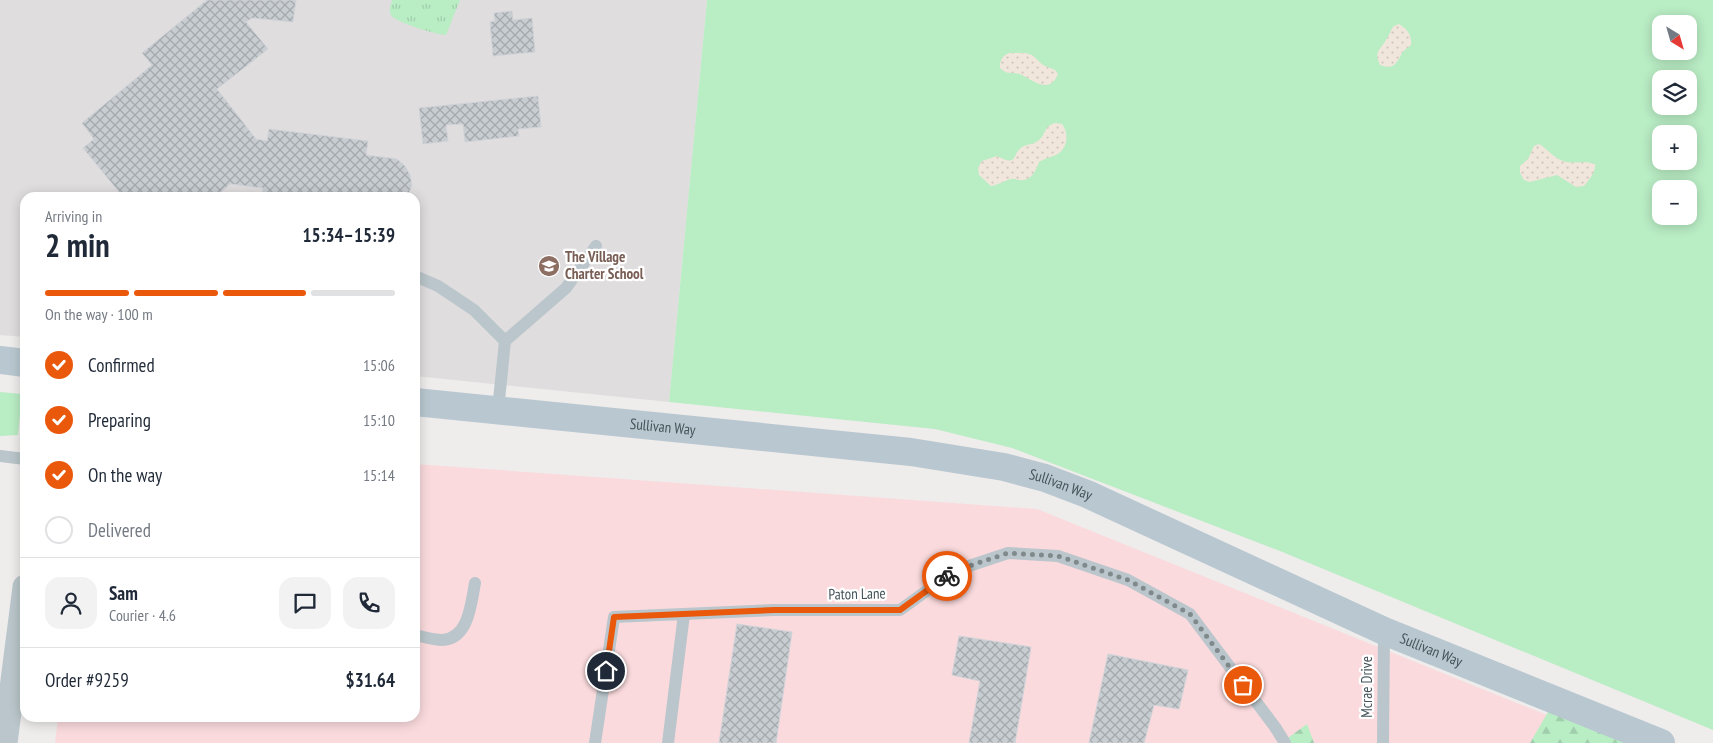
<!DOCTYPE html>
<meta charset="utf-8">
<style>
:root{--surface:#fff;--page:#f2f2f3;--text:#1f2937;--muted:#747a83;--line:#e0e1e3;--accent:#ea580c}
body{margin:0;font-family:"PT Sans Narrow",sans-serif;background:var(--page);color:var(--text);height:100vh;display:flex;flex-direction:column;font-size:19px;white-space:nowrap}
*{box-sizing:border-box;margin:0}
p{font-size:16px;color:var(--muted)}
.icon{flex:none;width:28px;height:28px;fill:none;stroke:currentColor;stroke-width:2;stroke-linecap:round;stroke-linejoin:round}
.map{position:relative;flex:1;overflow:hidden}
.side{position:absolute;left:20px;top:192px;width:400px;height:530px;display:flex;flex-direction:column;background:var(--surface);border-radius:15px;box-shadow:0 2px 12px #0003}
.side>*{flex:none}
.needle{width:32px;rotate:143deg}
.tools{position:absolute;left:1652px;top:15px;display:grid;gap:10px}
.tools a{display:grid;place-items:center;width:45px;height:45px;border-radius:10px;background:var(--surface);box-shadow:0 2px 12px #0003;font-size:25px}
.pin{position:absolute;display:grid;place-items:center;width:42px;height:42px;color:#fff;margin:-21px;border:2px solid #fff;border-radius:50%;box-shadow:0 1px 5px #0007}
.courier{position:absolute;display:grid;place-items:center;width:50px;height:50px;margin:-25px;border:4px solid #ea580c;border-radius:50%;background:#fff;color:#222;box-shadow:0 1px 6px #0007}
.overview em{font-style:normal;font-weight:700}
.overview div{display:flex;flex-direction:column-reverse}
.overview{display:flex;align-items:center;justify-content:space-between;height:85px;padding:0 25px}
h1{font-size:32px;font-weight:700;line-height:38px}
.bar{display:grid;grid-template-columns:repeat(4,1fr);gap:8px 5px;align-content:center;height:60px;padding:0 25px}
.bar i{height:6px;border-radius:4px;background:var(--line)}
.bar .on{background:var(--accent)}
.bar p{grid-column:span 4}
.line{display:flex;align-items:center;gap:12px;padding:0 25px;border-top:1px solid var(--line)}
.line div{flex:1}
.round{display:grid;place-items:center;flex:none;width:52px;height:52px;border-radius:15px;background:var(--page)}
ol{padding:0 25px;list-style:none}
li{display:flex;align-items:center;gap:15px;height:55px}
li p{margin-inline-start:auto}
li .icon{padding:5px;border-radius:50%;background:var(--accent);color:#fff;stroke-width:4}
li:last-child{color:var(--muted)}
li i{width:28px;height:28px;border:2px solid var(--line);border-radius:50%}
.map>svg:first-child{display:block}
</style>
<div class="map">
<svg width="1713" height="743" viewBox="0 0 1713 743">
<defs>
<pattern id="forest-firs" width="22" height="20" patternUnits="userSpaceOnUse" patternTransform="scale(1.25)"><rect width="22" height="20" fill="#b9edc4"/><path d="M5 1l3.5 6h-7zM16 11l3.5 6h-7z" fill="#a0cdab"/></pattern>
<pattern id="sand-dots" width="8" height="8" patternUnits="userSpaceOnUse" patternTransform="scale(1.25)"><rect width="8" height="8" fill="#f1e6dc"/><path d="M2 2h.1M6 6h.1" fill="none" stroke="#d0c7bf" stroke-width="1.8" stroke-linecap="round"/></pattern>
<pattern id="park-tufts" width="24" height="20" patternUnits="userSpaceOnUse" patternTransform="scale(1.25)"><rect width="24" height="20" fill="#b9edc4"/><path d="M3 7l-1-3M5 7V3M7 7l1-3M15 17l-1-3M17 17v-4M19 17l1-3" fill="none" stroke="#a0cdab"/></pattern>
<pattern id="building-cross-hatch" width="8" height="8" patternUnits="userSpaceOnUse" patternTransform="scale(1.25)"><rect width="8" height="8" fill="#c8cdd1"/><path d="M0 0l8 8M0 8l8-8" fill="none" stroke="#a4a9ad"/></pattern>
</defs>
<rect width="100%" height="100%" fill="#efecec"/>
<!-- education -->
<path fill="#e0ddde" d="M0,0H707L669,402L415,376V198H25V337L0,335Z"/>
<!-- medical -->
<path fill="#fadadd" d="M415,464L1037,509L1616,743H55L58,718H415Z"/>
<!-- grass -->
<path fill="#b9edc4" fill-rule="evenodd" d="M707,0H1713V730L1280,551L1012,448L935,429L669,402ZM1661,24H1689V51H1661ZM1661,79H1689V106H1661ZM1661,134H1689V161H1661ZM1661,189H1689V216H1661Z
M0,392L22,394L18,435L0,436Z"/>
<!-- forest -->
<path fill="url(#forest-firs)" d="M1555,700L1658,743H1530Z
M1307,724L1314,743H1281Z"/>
<!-- sand -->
<path fill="url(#sand-dots)" d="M1399,24C1407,29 1412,35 1411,45C1408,47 1404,50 1402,53C1396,64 1394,70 1380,65C1374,52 1379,51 1386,40C1389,36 1390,31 1394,26Z
M1009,53H1025L1032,55L1043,65L1055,70L1058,74C1050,94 1035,82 1022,75C1013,71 1008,76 1000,68C1000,60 1002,56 1009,53Z
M1055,123L1062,124C1069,133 1068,147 1058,154C1052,157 1045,158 1039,162C1037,169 1031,180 1023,180C1019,181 1015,178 1011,179C1004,181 998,185 991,186L979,175L978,168L982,161L997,156C1020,168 1010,153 1024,146C1029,144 1035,144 1039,140C1047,133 1043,127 1055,123Z
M1539,144C1549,150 1554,159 1566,162C1576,164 1586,160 1595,164C1596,172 1589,180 1584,186L1576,187L1557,175L1530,182L1524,180L1520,173V166L1528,159L1534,146Z"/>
<!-- park -->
<path fill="url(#park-tufts)" d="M392,0H460L446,35C438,35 394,22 391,15C388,10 391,5 392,0Z"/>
<!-- building -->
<path fill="url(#building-cross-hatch)" stroke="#d0d3d8" d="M207,0H296L293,22L252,18L246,22L268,49L217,89L256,139L267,141L269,129L368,141L366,155L397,159L405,166L410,175L412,185L407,198H261L263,188L230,184L214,198H124L83,148L94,139L82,123L152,65L142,53Z
M512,11L513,20L532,18L535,52L493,56L490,22L495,21L494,13Z
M538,96L541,127L518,129L519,136L465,142L463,124L446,125L448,141L423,144L419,108Z
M737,624L792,632L776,743H719Z
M959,636L1031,647L1015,743H969L980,681L952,675Z
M1108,654L1188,670L1179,709L1154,705L1144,743H1089Z"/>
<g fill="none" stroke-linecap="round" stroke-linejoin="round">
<!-- service -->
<path stroke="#bac6cb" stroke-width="12" d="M415,276L438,286L474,310L505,341
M498,410L505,341L566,288L596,246
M0,456L25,459
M415,635C424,637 434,640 442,640C469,639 471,603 475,583
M595,743L614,617L774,610H900L954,571L1008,553L1058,556L1128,580L1190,614L1275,727L1285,743
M668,743L684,614
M1383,743L1384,631"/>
<!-- minor -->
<path stroke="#bac6cb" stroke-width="25" d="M5,743L25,587"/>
<!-- secondary -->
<g stroke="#b9c8d0" stroke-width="28">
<path d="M0,360L25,363"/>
<path id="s1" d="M415,402L911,452L1004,467L1045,478L1087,494L1384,631L1661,743"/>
</g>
</g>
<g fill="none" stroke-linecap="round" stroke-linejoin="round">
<!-- done -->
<path stroke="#80898c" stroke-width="5" stroke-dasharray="0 9" d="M947,576L954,571L1008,553L1058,556L1128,580L1190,614L1243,685"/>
<!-- route -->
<path stroke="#ea580c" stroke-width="6" d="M606,671L614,617L774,610H900L947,576"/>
</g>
<!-- icons -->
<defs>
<g id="school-disc" transform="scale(1.125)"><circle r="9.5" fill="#8d6e63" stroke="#fff"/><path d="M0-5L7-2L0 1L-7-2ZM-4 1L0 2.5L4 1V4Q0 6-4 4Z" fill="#fff"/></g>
</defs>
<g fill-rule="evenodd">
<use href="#school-disc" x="549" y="266"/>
</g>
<g text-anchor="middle" stroke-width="4.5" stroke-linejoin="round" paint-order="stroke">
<!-- education labels -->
<g font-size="15" font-weight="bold" fill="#785e54" stroke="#fff" text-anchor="start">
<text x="565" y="262">The Village<tspan x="565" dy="17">Charter School</tspan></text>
</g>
<!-- street labels -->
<g font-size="15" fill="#455359" stroke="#fff">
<text dy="5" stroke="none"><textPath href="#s1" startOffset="249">Sullivan Way</textPath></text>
<text dy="5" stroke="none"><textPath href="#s1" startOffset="652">Sullivan Way</textPath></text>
<text transform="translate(857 594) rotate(-1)" y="5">Paton Lane</text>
<text dy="5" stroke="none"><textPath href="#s1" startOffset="1058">Sullivan Way</textPath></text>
<text transform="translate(1367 687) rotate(-90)" y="5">Mcrae Drive</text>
</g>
</g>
</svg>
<div class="tools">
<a><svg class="needle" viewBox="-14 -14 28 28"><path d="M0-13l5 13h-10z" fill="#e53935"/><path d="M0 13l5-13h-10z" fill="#747a83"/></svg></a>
<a><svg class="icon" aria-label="layers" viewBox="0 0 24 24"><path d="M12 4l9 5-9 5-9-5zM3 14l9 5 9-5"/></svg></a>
<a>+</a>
<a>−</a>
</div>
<div class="pin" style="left:1243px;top:685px;background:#ea580c"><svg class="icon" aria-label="bag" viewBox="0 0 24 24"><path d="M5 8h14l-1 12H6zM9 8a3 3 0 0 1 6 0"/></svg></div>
<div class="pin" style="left:606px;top:671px;background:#1f2937"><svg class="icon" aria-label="home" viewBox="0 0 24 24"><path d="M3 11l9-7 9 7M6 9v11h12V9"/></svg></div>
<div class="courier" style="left:947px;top:576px"><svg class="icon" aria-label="bike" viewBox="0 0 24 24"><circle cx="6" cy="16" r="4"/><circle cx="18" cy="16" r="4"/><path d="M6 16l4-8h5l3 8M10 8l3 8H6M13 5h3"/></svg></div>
<section class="side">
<div class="overview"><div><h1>2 min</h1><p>Arriving in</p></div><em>15:34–15:39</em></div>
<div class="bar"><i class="on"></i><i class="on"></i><i class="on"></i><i></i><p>On the way · 100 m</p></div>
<ol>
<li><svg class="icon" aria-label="check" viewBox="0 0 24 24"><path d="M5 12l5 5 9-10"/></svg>Confirmed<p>15:06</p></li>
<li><svg class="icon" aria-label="check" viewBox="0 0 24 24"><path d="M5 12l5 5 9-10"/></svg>Preparing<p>15:10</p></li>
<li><svg class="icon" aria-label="check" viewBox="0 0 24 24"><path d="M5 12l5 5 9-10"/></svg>On the way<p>15:14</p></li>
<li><i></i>Delivered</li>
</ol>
<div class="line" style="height:90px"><a class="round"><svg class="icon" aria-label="person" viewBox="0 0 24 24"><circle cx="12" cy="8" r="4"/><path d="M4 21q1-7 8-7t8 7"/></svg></a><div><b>Sam</b><p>Courier · 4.6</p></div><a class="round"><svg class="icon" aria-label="chat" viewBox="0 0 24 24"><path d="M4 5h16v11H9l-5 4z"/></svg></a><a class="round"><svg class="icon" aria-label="phone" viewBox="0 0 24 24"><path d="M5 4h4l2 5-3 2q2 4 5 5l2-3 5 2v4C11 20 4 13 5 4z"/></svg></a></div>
<div class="line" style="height:65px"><div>Order #9259</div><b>$31.64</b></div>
</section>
</div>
